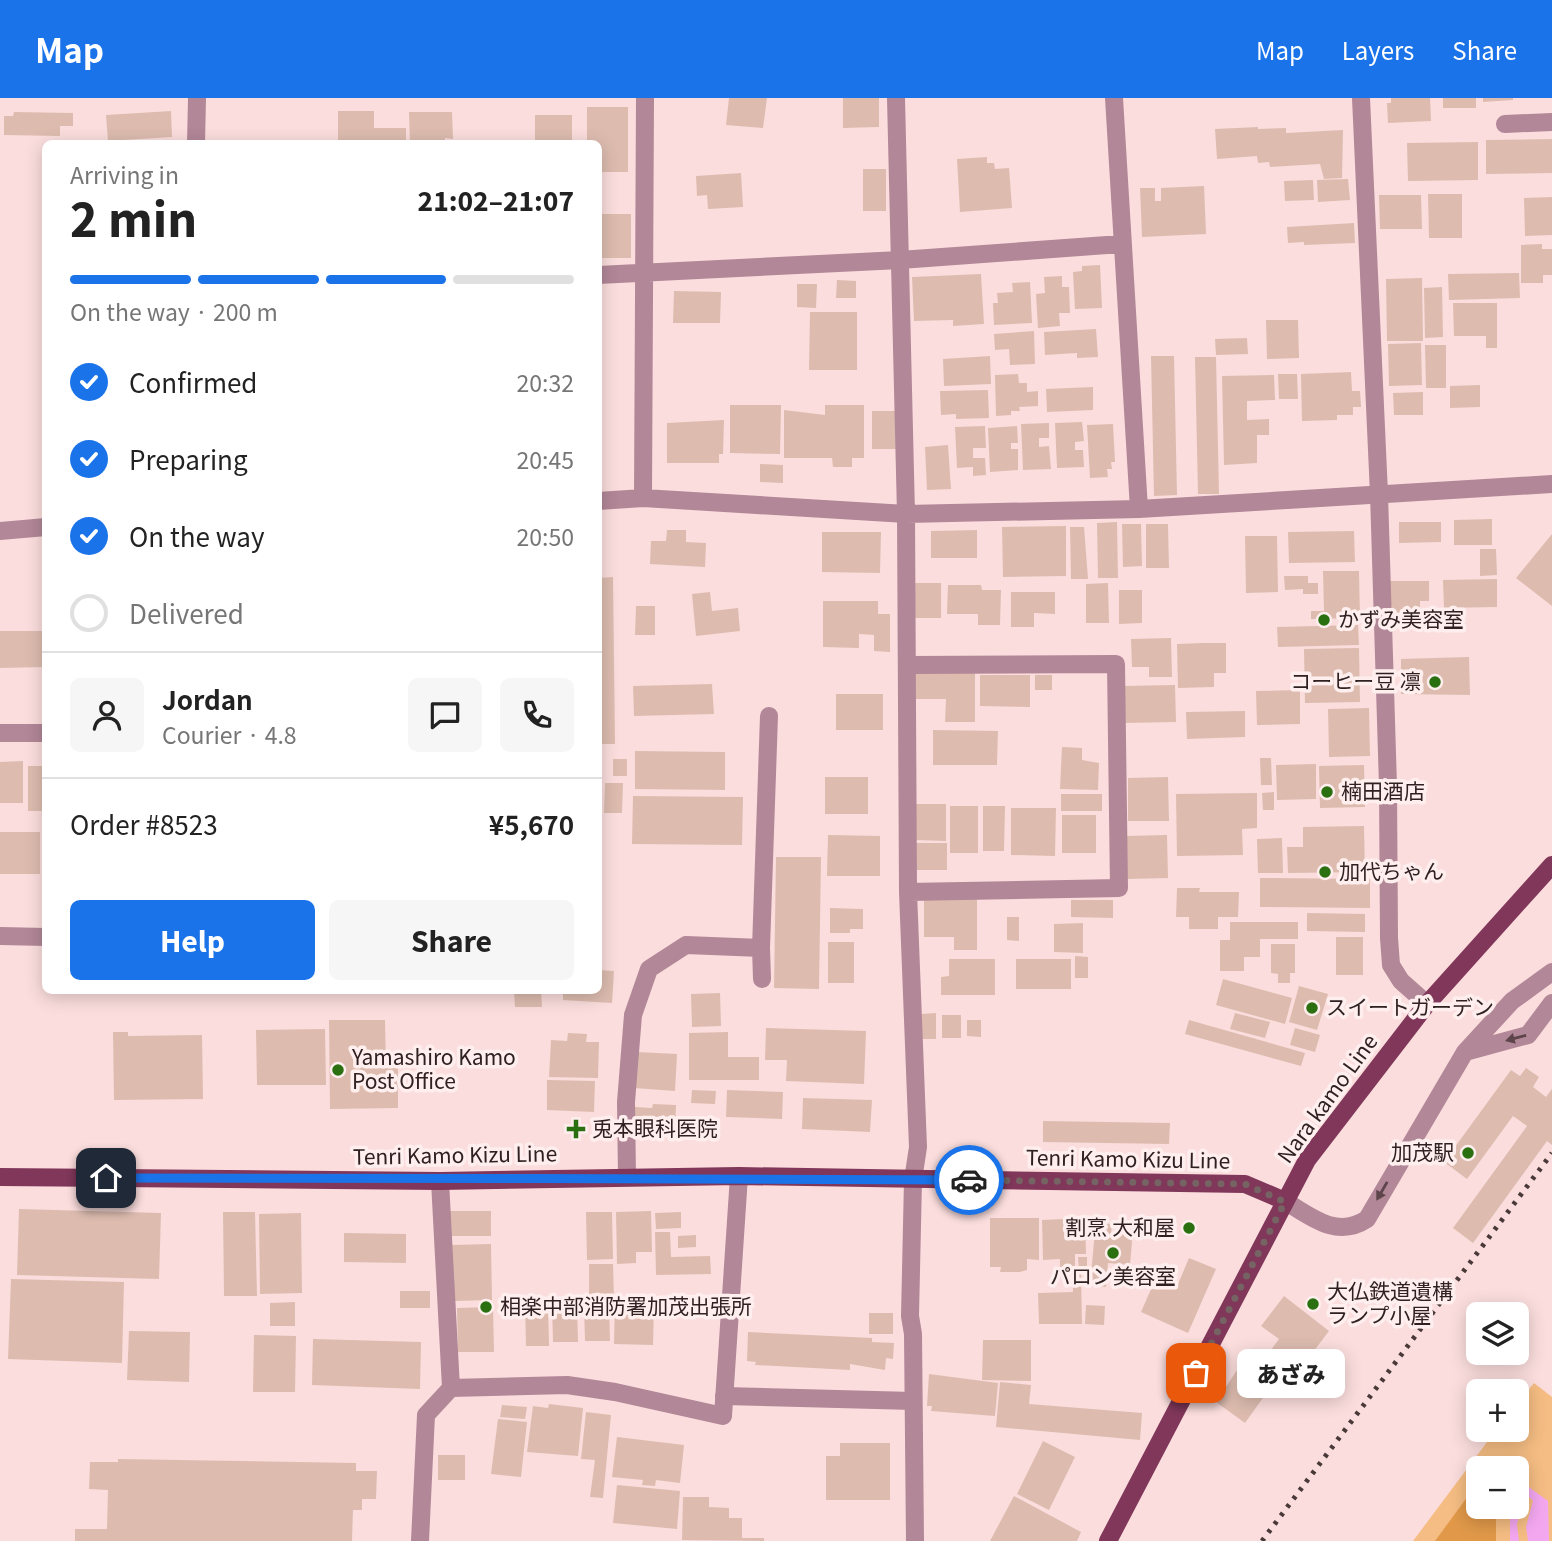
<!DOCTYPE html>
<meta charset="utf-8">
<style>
:root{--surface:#fff;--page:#f6f6f6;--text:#222;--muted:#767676;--line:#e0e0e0;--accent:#1a73e8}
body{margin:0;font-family:Georgia,"Noto Sans JP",serif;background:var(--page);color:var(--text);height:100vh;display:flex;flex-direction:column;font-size:26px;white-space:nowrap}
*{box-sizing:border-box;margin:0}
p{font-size:23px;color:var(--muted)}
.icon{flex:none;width:38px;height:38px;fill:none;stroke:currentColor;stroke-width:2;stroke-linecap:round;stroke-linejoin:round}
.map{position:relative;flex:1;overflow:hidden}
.details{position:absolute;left:42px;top:42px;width:560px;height:854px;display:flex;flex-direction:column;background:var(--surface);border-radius:10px;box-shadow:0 4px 18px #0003}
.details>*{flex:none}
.buttons{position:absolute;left:1466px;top:1204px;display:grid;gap:14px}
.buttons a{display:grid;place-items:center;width:63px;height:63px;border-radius:10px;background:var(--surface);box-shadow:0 4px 18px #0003;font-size:35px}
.pin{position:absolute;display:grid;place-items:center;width:60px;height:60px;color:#fff;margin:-30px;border-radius:14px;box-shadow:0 4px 10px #0006}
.courier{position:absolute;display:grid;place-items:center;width:70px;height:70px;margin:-35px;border:5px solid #1a73e8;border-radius:50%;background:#fff;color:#222;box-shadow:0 2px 9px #0007}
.bubble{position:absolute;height:49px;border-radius:10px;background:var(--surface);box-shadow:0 4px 18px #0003;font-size:23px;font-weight:800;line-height:49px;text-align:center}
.summary em{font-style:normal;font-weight:800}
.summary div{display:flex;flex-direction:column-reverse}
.summary{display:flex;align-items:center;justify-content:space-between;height:119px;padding:0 28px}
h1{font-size:46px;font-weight:800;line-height:52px}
.bar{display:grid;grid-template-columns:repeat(4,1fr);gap:10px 7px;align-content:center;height:84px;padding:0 28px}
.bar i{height:9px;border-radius:5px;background:var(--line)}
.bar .current{background:var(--accent)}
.bar p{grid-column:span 4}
.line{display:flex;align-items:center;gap:18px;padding:0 28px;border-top:2px solid var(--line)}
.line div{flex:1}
.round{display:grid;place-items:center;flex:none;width:74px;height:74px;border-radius:10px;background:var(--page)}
ol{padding:0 28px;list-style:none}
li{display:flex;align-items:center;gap:21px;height:77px}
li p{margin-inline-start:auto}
li .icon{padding:7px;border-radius:50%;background:var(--accent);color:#fff;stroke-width:4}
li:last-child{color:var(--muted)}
li i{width:38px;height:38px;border:4px solid var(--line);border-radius:50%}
.primary-button{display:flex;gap:14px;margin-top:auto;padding:14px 28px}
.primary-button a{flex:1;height:80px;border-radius:10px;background:var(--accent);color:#fff;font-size:28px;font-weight:800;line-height:80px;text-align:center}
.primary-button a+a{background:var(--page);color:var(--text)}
header{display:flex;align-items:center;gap:42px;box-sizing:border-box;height:98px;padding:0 35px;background:var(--accent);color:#fff}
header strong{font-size:33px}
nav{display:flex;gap:38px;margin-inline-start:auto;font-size:24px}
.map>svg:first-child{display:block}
</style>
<header>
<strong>Map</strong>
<nav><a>Map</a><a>Layers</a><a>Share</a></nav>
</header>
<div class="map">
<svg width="1552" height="1443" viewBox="0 0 1552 1443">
<rect width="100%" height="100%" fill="#fbdddd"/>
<!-- green -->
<path fill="#f5bd83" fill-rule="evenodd" d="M1534,1285L1552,1299V1443H1413L1496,1332H1517V1306ZM1479,1370H1517V1409H1479Z"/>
<!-- forest -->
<path fill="#e19949" d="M1479,1383V1409H1496V1443H1435Z"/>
<!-- water -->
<path fill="#f3a7ef" d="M1522,1384L1548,1403L1549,1443H1528L1526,1429L1533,1403L1529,1399H1525L1517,1426L1519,1443H1510V1409H1517V1391Z"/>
<!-- building -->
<path fill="#ddbcaf" d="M729,0H767L763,30L726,27Z
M843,0H879V29L843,30Z
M1391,0H1430L1431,23L1388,25L1387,5H1391Z
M1443,0H1476V10H1443Z
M1483,0H1513V2L1483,4Z
M587,9H628V74H598V46H587Z
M171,13L172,39L108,43L106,17Z
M338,13H374V30H406V46H338Z
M14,14L73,15V28H60V38L4,37V18H13Z
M409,14H452L453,41L445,40V46H410Z
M535,17H572V46H535Z
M1258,29V31L1286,30V35L1343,32L1342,80L1324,81L1320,66L1270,69L1269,64L1258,65L1257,58L1217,61L1215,31Z
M1552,41V75L1486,76V42Z
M1478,44V82L1408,83L1407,45Z
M987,59V65H994L995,71L1009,70L1012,110L960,114L957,61Z
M863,71H886V113H863Z
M741,75L743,109L708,111L707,97L697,98L696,78Z
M1348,81L1350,102L1318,104L1317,82Z
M1313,82L1314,102L1285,103L1284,83Z
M1204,88L1206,136L1142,139L1140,90H1155V103H1161V90Z
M1428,96H1462V140H1429Z
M1379,97H1421L1422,131H1380Z
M1552,99V137L1525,138L1524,100Z
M598,116H631V160H598Z
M1354,125L1355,145L1304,147V144L1288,145L1287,129Z
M1542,146V151H1552V177H1543V185H1521V147Z
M1100,167L1102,210L1075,211L1073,174L1082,173V168Z
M1519,175L1520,200L1449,202L1448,176Z
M981,176L984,226L953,228V222L914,223L912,179Z
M1062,178V189H1069L1070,215H1059L1060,228L1038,230L1036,196L1045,195L1044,179Z
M1422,180L1423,243H1387L1386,181Z
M837,182L856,183V200H836Z
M1030,184L1032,225L994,227L993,205H998L997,195L1013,194L1012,185Z
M797,186H817L816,210L797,209Z
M1442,189L1443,239L1425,240L1424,190Z
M674,193L721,194L720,225H673Z
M1453,205H1497V250H1486V238H1454Z
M810,214H857V272H809Z
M1266,222H1298L1299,260L1267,261Z
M1096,231L1098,259L1077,260V255L1045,257L1044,234Z
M1034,233L1035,266L1010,267L1009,251L995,252L994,236Z
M1247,240L1248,256L1216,257L1215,241Z
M1421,245L1422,287L1389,288L1388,246Z
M1425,247H1446V290H1426Z
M990,258L991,286L944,288L943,261Z
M1151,258H1174L1177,397L1154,398Z
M1195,259H1216L1219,396H1198Z
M1351,274L1352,293H1360L1361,309H1353V317H1337V322L1302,323L1301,276Z
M1018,276L1019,285H1027V294L1038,293V308L1019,309L1020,313H1011V317L996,318L995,277Z
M1278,276H1297L1298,301H1279Z
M1274,277L1275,302L1247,303V322L1269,321V337H1257V365L1224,367L1222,278Z
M1480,287V309L1450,310V288Z
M1093,289V312L1047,314L1046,291Z
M988,292L989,320L956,321V316L941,317L940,293Z
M1423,294V317H1394L1393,295Z
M730,307H781L780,356L730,355Z
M825,307H864V360H852V369H833L832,360H784V312L825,317Z
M872,313H896V351H872Z
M724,322L723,356H719V365H667V325Z
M1082,324L1084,343L1075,344V352H1083L1084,369L1057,370L1055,325Z
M1049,325V340H1039V349L1049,348L1051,371L1023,372L1021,326Z
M1113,326L1115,364H1111L1112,371H1107L1108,379L1090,380L1087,327Z
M985,328L986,350H973V360H985L986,377L973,378V369L957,370L955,329Z
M1017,328L1018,345H1011V351H1018V372L990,374L988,330Z
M948,347L951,391L927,392L925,349Z
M760,366L783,367V385L760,384Z
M1492,421V447H1454V422Z
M1117,424L1118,480H1098L1097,425Z
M1399,424H1441V444L1399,445Z
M1122,426H1141L1142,468L1123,469Z
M1146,426H1168L1169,470H1146Z
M1066,428V478L1003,479L1002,429Z
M1070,429H1084L1088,481H1071Z
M667,432H686V444L706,445L705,469L650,466L651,443H666Z
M977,432V460H931V433Z
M1354,433L1355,464L1289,465L1288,434Z
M822,434H881L880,475L822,474Z
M1552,436V508L1516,480Z
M1245,438H1277L1278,494L1246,495Z
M1480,451H1496L1497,477L1480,478Z
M1323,473H1359L1360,520L1311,521V513H1324Z
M1284,478H1308V485H1318V496H1303V491L1285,492Z
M613,479L615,646H598V480Z
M1497,481V509L1444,510L1443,482Z
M1389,483H1429V503H1420V514L1390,515Z
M915,485H941V520H914Z
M1108,485L1109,525H1086V486Z
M948,487H981L982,492H1001L1000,527H978V516H947Z
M1119,492H1142V525L1119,526Z
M710,494L712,513L738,510L740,533L696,538L692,496Z
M1011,494H1055V516L1034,515V529H1011Z
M823,503H878V516H890V554L874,553V537L859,536V550L823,549Z
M636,508H655V537H635Z
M1358,527L1359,547L1278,549L1277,529Z
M0,533H46V569L0,570Z
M1171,540L1172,579H1149V569H1132L1131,541Z
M1203,545H1226V575H1214V589L1178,590L1177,546Z
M1359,550L1360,604L1305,605L1304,551Z
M1469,559L1470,597L1401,596V561Z
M915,573H975V624H945L946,601H914Z
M980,577H1030V609L980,608Z
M1035,577H1052V592H1035Z
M712,586L714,616L634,618L633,588Z
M1175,587L1176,624L1125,625L1124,588Z
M1300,592V626L1257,627L1256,593Z
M836,596H883V632H836Z
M1369,610L1370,658L1329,659L1328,611Z
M1245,613V639L1187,641L1186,614Z
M933,632L998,633L997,667H933Z
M1062,649L1082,650V662L1099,665L1098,692L1060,691Z
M635,653L725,654V692L635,691Z
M1260,660H1271L1272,687H1261Z
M613,661H627V678H613Z
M23,663V705H0V664Z
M1316,666V701L1277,702L1276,667Z
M1364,667L1365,709L1320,710L1319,668Z
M28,668H46V713H28Z
M825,679H868V716H825Z
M1168,679L1169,723H1128V680Z
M605,685H623L622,715H604Z
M1274,694V712H1263L1262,695Z
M1257,695V730L1242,731L1243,757L1177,758L1176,696Z
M1061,696H1102V713H1061Z
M633,698L743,699L742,747L632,746Z
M916,706H946V743L916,742Z
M950,708H978V755H950Z
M983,708H1005L1004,753H983Z
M1011,710H1056L1055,758L1011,757Z
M1062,717H1096V755H1062Z
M1364,728L1365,774L1288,775L1287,749H1303V729Z
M0,734H40V776H0Z
M828,737L880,738V778H827Z
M1167,737L1168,780L1127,781L1126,738Z
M1282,740L1283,775H1258L1257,741Z
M915,745H947V772H915Z
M776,759H821L819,891L774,890Z
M1260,780L1370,781V810L1260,809Z
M1177,790H1200L1199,794H1239L1238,819H1218V831H1189V819H1176Z
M924,801H977V852H954V839H924Z
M1071,802H1113V820L1071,819Z
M830,810L863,811V831H850V835H830Z
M1307,815L1365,816V834L1307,833Z
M1007,819H1019V843L1007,842Z
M1230,824H1298V841H1260V859H1244V873H1220V842H1230Z
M1083,825V855L1054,854V826Z
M1336,839H1363V877H1336Z
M828,844H854V885H828Z
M1271,846H1295V875H1290V885H1278V876L1271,875Z
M1075,858L1088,859V880H1075Z
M949,861H995V897H941V879L949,878Z
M1016,861H1071V891H1016Z
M598,872L614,873L612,905L563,902V892H598Z
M1223,881L1292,900L1285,926L1216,907Z
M1299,888L1328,896L1317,932L1289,924Z
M514,892H541L542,909H515Z
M720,895L721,928L692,929L691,896Z
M936,915V941H921V916Z
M1235,915L1270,924L1265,940L1230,931Z
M942,917H961V940H942Z
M329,922H385L386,970H398V1010L330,1011Z
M967,922H981V939L967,938Z
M1189,922L1305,955L1301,968L1185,936Z
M766,930L866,933L864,986L786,983L787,962H765Z
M1295,930L1320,937L1315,954L1290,947Z
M325,931L326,987H257L256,932Z
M113,934H128V938L202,937L203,1001L114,1002Z
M728,934V959H759V982H689V935Z
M568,935L587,936L586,944H599L598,980L549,979L551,942L567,943Z
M637,954L677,956L675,993L634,990Z
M1526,970L1539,979L1533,989L1546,999L1552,991V1047L1547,1043L1473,1145L1453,1130L1527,1028L1513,1018L1467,1081L1444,1064L1511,972L1520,978Z
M547,982L595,983L594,1014L547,1012Z
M692,992L716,993L715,1006L691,1005Z
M727,992L783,994L782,1021L726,1019Z
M803,1000L872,1002L870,1034L802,1031Z
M653,1006L676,1007L675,1036L652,1035V1028H634L635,1009L652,1010Z
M1043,1023L1170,1025L1169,1046L1043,1044Z
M19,1111L161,1115L159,1181L17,1177Z
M450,1113H491V1138H450Z
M651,1113L652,1154H636V1165L617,1166L616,1114Z
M223,1114H255L257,1198H224Z
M586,1114H612L613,1161L587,1162Z
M681,1114V1130L656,1131L655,1115Z
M301,1115L302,1195L260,1196L259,1116Z
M990,1120H1039V1162L1027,1161V1172L1020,1174H1000L1001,1169H990Z
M1085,1120L1086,1156H1075V1169H1069V1176H1060V1161L1043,1162L1042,1122Z
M1099,1125L1112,1126L1111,1136H1118L1119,1131L1133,1132L1130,1167L1108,1165L1106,1189L1090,1187L1095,1133L1098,1134Z
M655,1134H670L671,1159L710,1158L711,1176L656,1177Z
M344,1135L406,1136V1165L344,1164Z
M696,1137V1149L678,1150V1138Z
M491,1146L492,1202L454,1203L452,1147Z
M1078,1159H1087V1175H1081L1082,1226H1039L1038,1195L1073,1194L1072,1173H1079Z
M1189,1160L1216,1171L1188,1235L1141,1214L1155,1182L1176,1191Z
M589,1166H613L614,1200H589Z
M11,1181L124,1184L122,1265L8,1261Z
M400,1193H430V1210H400Z
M1284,1198L1329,1233L1307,1262L1303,1259L1284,1282L1262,1264L1279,1241L1261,1228Z
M295,1204V1228H270V1205Z
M577,1205L578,1244H553L552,1206Z
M615,1205L654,1207L653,1247L614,1246Z
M548,1206L549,1248H526L525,1207Z
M584,1207H609L610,1243H585Z
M1086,1207L1105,1208L1104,1227L1085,1226Z
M493,1209L494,1254H458L457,1210Z
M869,1215H893V1236H869Z
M129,1233L190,1234L189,1284L127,1282Z
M748,1234L872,1240V1244L894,1245L893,1261L886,1260L885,1272L850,1266V1272L755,1267L756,1264L747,1263Z
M254,1237L296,1238L295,1294H253Z
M313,1241L421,1244L420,1291L312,1287Z
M983,1242H1031V1283L982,1282Z
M1239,1269L1270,1290L1245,1325L1216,1304Z
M929,1276L998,1285L995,1318L931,1313L932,1308H927Z
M1000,1284L1031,1287L1029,1306L1142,1315L1140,1342L996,1329Z
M549,1306L583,1310L578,1358L527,1354L533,1308L548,1310Z
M502,1307L527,1309L525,1321L500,1319Z
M586,1314L611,1317L603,1400L590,1399L595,1362L581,1361Z
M498,1321L527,1324L521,1379L491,1376Z
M617,1339L684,1347L680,1385L656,1382L655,1388L642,1387L643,1382L612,1379Z
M1043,1343L1075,1359L1049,1412L1017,1396Z
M840,1345H890V1402H826V1358H840Z
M438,1357H465V1382H438Z
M118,1361L356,1365V1373H377L376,1401H362V1412H353L352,1443H75V1431H107L108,1392L89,1391L90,1364H118Z
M617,1387L680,1393L677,1431L613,1425Z
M1014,1398L1081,1434L1077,1443H990Z
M683,1399H709V1409L729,1410V1420H742V1440H764V1443L682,1442Z"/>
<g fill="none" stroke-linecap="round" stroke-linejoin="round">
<!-- service -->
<path stroke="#b28798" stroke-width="18" d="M1465,954L1528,937L1552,905
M1285,1103C1311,1119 1337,1141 1367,1121L1465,954L1512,903L1552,874
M724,1298L913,1303"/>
<!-- minor -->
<path stroke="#b28798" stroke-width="18" d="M896,0L906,416L908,794L918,1049L913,1082L910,1218L913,1236L915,1443
M1114,0L1139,411
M1361,0L1379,396L1388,688L1389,840L1391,867L1401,883L1427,906
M1505,26L1552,24
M196,46L197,0
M598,177L900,162L1121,146
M643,400L645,0
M598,403L643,400L906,416L1139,411L1552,386
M0,433L46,429
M0,635H46
M908,794L1119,790L1116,566L908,567
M0,838L46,839
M762,881L761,850L769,618
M627,1078L626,1004L633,917L649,871L686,847L761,850
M451,1290L567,1287L615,1294L723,1318L739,1078
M420,1443L426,1317L451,1290L440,1083"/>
<!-- primary -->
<path stroke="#80375a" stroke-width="18" d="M0,1079L440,1083L739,1078L1245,1086L1285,1103
M1108,1443L1307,1062L1427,906L1552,767"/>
<!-- rail -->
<path stroke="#483838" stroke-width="5" stroke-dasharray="3.5 7" stroke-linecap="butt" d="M1262,1443L1552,1055"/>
</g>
<!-- one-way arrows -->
<defs><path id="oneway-solid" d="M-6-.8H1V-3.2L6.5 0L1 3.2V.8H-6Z" transform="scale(1.75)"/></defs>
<g fill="#5d454b">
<use href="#oneway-solid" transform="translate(1516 940) rotate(165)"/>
<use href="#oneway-solid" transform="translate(1382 1093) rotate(120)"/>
</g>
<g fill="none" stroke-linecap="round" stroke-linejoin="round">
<!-- done -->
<path stroke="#766363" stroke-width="7" stroke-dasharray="0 12.6" d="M969,1082L1245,1086L1285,1104L1196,1275"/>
<!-- route -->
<path stroke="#1a73e8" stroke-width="9" d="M106,1080C394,1082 681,1079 969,1082"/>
</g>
<!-- markers -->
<g fill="#2a7010" stroke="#feeeee" stroke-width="2.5">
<circle cx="1324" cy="522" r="7"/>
<circle cx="1435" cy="584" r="7"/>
<circle cx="1327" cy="694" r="7"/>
<circle cx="1325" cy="774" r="7"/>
<circle cx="1312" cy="910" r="7"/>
<circle cx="338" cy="972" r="7"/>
<path d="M572.5 1020.5h7v7h7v7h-7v7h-7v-7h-7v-7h7z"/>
<circle cx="1468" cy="1055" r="7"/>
<circle cx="1189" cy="1130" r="7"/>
<circle cx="1113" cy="1155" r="7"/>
<circle cx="1313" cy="1206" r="7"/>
<circle cx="486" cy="1209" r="7"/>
</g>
<g text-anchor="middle" stroke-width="7" stroke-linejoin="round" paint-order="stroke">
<!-- poi labels -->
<g font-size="21" fill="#2f2121" stroke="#feeeee" text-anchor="start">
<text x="1338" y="529">かずみ美容室</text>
<text x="1421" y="591" text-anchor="end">コーヒー豆 凛</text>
<text x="1341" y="701">楠田酒店</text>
<text x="1339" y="781">加代ちゃん</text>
<text x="1326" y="917">スイートガーデン</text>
<text x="352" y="967">Yamashiro Kamo<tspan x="352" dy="24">Post Office</tspan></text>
<text x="592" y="1038">兎本眼科医院</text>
<text x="1454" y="1062" text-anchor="end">加茂駅</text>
<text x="1175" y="1137" text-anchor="end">割烹 大和屋</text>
<text x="1113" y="1186" text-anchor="middle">パロン美容室</text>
<text x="1327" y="1201">大仏鉄道遺構<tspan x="1327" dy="24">ランプ小屋</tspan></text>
<text x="500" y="1216">相楽中部消防署加茂出張所</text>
</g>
<!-- street labels -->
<g font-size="21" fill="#2f2121" stroke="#feeeee">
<text transform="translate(1328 1001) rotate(-54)" y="7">Nara kamo Line</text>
<text transform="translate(455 1058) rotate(-1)" y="7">Tenri Kamo Kizu Line</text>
<text transform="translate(1128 1062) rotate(1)" y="7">Tenri Kamo Kizu Line</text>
</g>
</g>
</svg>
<div class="buttons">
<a><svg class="icon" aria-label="layers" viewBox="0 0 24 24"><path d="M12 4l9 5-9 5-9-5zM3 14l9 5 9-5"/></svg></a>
<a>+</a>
<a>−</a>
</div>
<div class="pin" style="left:1196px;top:1275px;background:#ea580c"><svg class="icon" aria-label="bag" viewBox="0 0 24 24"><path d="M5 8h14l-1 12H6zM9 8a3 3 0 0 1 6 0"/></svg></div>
<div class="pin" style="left:106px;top:1080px;background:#1f2937"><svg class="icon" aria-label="home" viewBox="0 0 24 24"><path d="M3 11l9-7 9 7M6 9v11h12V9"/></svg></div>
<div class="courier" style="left:969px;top:1082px"><svg class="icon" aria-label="car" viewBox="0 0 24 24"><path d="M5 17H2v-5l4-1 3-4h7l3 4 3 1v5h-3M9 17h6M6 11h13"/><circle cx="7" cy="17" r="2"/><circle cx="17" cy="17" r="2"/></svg></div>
<div class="bubble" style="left:1237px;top:1251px;width:108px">あざみ</div>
<section class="details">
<div class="summary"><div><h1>2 min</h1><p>Arriving in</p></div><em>21:02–21:07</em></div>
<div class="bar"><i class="current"></i><i class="current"></i><i class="current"></i><i></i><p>On the way · 200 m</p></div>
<ol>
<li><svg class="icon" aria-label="check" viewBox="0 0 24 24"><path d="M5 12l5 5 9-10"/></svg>Confirmed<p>20:32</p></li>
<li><svg class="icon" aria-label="check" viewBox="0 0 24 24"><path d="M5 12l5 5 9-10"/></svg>Preparing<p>20:45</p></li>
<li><svg class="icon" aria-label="check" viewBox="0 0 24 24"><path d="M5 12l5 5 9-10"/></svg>On the way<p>20:50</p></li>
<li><i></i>Delivered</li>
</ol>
<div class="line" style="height:126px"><a class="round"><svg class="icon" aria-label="person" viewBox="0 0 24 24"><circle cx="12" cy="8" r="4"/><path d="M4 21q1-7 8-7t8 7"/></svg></a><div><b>Jordan</b><p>Courier · 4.8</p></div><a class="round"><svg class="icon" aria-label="chat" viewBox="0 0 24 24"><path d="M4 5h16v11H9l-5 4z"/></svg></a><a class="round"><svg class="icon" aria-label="phone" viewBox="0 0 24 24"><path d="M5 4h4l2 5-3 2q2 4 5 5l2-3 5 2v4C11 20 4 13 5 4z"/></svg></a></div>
<div class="line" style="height:91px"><div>Order #8523</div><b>¥5,670</b></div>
<div class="primary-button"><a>Help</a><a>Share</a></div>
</section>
</div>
